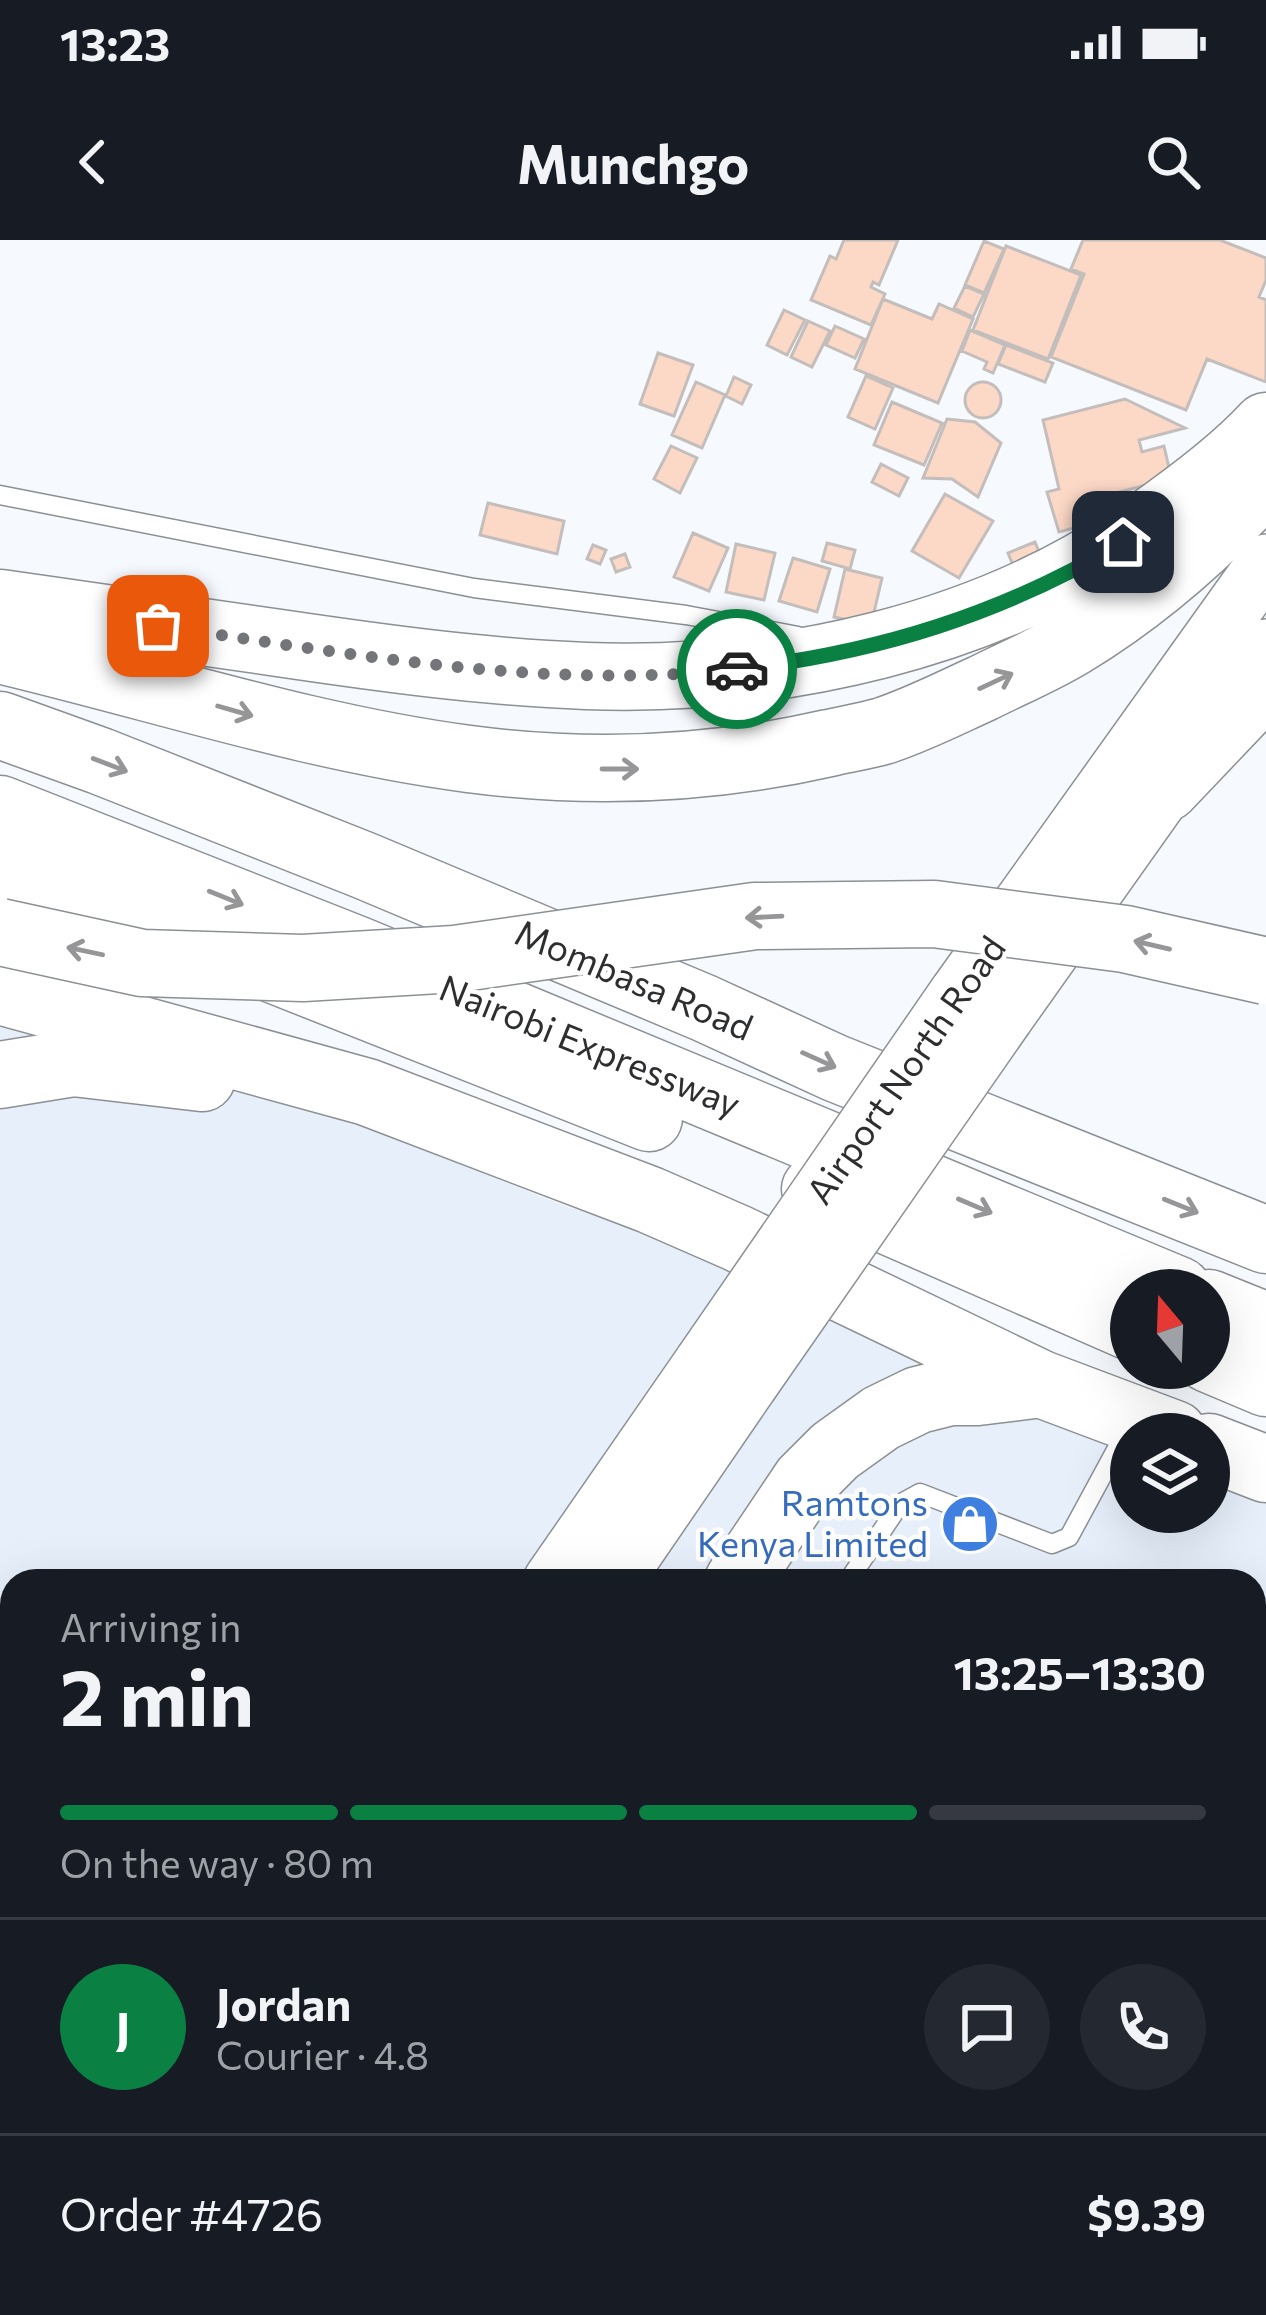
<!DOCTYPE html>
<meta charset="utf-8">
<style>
:root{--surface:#171b24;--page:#242831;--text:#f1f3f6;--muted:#9ea1a6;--line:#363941;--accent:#0b8043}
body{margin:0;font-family:Commissioner,sans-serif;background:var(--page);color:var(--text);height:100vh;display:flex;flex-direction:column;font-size:45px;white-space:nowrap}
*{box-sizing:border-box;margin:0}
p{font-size:39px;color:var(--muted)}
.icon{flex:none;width:66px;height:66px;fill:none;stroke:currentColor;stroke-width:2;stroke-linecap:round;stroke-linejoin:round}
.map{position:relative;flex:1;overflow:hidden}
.panel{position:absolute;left:0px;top:1329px;width:1266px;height:747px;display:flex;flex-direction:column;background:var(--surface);border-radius:36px 36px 0 0;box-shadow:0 12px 48px #0002}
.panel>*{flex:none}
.needle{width:78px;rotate:341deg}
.fabs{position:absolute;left:1110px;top:1029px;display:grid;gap:24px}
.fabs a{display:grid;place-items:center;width:120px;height:120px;border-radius:50%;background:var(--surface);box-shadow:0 12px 48px #0002;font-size:60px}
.pin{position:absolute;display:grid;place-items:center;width:102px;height:102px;color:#fff;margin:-51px;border-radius:24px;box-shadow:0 6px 18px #0006}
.courier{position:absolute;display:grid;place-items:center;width:120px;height:120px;margin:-60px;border:9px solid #0b8043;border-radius:50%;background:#fff;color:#222;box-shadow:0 3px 15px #0007}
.overview em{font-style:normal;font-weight:700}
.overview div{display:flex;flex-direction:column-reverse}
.overview{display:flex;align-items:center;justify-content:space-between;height:204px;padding:0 60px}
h1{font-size:78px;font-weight:700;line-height:90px}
.bar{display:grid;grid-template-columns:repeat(4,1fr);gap:18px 12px;align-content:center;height:144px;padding:0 60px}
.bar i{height:15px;border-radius:9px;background:var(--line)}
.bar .selected{background:var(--accent)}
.bar p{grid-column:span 4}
.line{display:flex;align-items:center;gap:30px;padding:0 60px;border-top:3px solid var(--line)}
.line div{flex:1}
.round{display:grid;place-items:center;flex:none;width:126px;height:126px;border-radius:63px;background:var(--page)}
.status{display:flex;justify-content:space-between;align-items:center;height:84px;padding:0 60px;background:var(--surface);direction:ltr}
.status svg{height:33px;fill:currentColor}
header{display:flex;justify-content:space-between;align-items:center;height:156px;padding:0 60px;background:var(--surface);font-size:54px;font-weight:700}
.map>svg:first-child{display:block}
</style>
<div class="status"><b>13:23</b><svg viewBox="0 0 49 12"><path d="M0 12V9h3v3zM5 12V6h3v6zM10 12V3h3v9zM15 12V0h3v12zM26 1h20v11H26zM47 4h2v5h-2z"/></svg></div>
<header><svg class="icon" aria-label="back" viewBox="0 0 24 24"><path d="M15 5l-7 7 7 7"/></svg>Munchgo<svg class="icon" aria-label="search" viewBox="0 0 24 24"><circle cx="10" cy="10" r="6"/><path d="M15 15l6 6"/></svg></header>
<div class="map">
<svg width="1266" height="2075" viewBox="0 0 1266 2075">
<rect width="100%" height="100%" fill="#f6f9fe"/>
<!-- built -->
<path fill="#e6effa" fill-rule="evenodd" d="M0,769L168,807L570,968L658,984L1131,1194V1272H1209V1217L1266,1239V2075H0ZM12,1341H1254V2064H12Z"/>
<!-- building -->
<path fill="#fcd8c7" stroke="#c3bebb" stroke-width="3" d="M844,0H898L879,45L873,42L871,47L885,54L871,85L811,60L830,16L836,19Z
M1083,0H1220L1266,18V40L1259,57L1266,60V142L1207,119L1186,170L1051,117L1084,34L1071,29Z
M984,1L1004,9L984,53L965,45Z
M1006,6L1081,35L1048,119L973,90Z
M965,46L984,54L973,77L954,68Z
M883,59L932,79L939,64L973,79L938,163L855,129Z
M784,70L805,80L787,115L767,105Z
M808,81L830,91L812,127L791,117Z
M835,86L864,99L855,118L826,105Z
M970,90L1005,105L993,133L984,129L987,122L962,111Z
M1006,105L1053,123L1045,142L998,124Z
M658,113L693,125L674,176L640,164Z
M866,136L893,148L875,189L848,177Z
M734,137L751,145L742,164L726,156Z
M965 160a18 18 0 1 1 36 0a18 18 0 1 1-36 0Z
M696,142L725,155L702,208L672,195Z
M1125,159L1185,188L1139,200L1142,212L1164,206L1170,232L1166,240L1119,252L1123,266L1097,272L1094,261L1084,264L1089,284L1059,292L1047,252L1059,249L1043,180Z
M892,162L942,183L924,225L874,205Z
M947,179L975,182L1001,203L978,257L952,239L923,238Z
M671,206L697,218L680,253L654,239Z
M881,224L908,238L899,256L872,242Z
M945,254L993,281L959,338L912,311Z
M488,263L564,281L557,314L480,295Z
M693,293L728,308L709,351L674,337Z
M1035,302L1046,329L1019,340L1008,313Z
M827,303L855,310L850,329L822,321Z
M736,304L775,313L764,360L726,352Z
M593,305L606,310L600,324L587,319Z
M625,314L630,327L616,332L611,319Z
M793,318L830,329L817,372L779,361Z
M845,329L882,338L871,385L834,377Z"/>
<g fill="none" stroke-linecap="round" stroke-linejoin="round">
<!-- lane casing -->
<g stroke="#8c9094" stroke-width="21">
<path id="lane" d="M0,255L474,348L686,375L798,396
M848,1341L900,1264L920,1253L1052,1304L1069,1297L1128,1188
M742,2075L749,2064"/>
</g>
<!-- primary casing -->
<g stroke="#8c9094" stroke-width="60">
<path id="primary" d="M957,755L1266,323
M1005,776L1266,408
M552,1341L703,1123
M614,1341L749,1144
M45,2075L52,2064
M112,2075L120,2064"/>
</g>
<!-- highway casing -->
<g stroke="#8c9094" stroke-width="69">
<path id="highway" d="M0,363C93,376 186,390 279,403C381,418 483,432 586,436C779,443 989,397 1147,284C1184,258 1236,219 1266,186
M0,410C156,447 309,498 469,519C590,535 710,530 829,503C847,499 865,496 883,491C917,480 950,463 983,448C1013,433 1044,420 1072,403C1145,359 1209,302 1266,240
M0,485L100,521L363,625L704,768L835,828L1266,1000
M1166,548L1266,443
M0,569L358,710L1178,1050
M0,625L108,664L649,878
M0,751L367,852L650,960L737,998L1041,1144L1174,1194
M0,835L74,823L202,838
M815,949L1131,1087
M1209,1063L1266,1086
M1209,1119L1266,1143
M1209,1207L1266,1229
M738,1341L805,1241L835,1211L881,1178L918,1160L950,1152H977L1041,1144
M0,1599L12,1602
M200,2075L210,2064"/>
</g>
<!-- lane -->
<use href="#lane" stroke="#fff" stroke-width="18"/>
<!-- primary -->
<use href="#primary" stroke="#fff" stroke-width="57"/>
<!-- highway -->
<use href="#highway" stroke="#fff" stroke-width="66"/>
<!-- primary-bridge casing -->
<g stroke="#8c9094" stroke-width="60" stroke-linecap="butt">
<path id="primary-bridge" d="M703,1123L957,755
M749,1144L1005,776"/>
</g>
<!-- highway-bridge casing -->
<g stroke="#8c9094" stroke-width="69" stroke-linecap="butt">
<path id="highway-bridge" d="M0,692L142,723L303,728L455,719L755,676L934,674L1125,699L1266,731"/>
</g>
<!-- primary-bridge -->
<use href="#primary-bridge" stroke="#fff" stroke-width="57"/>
<!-- highway-bridge -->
<use href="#highway-bridge" stroke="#fff" stroke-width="66"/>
</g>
<!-- one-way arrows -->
<defs><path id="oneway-shaft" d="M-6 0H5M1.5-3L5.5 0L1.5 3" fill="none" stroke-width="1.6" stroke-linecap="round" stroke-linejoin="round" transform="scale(3)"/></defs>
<g stroke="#969698">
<use href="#oneway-shaft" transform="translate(996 441) rotate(-25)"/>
<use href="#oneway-shaft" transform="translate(235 471) rotate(16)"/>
<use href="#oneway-shaft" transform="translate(110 525) rotate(21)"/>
<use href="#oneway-shaft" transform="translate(620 529)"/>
<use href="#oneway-shaft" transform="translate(226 658) rotate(22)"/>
<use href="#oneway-shaft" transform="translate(764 677) rotate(177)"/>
<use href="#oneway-shaft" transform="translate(1152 705) rotate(-167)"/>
<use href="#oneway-shaft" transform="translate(85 711) rotate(-168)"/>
<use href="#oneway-shaft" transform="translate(819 820) rotate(24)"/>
<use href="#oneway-shaft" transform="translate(975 966) rotate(23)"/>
<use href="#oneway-shaft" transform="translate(1181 966) rotate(22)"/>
</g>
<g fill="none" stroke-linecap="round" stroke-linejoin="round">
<!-- done -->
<path stroke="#737578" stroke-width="12" stroke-dasharray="0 21.6" d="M158,386C349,413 544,451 737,429"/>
<!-- route -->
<path stroke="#0b8043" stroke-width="15" d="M737,429C877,413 1003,374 1123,302"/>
</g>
<!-- icons -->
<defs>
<g id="shop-disc" transform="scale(3)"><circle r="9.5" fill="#3f7fe0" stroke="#fff"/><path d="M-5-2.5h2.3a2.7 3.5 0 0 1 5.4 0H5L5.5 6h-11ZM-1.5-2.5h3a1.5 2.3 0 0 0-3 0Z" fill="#fff"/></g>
</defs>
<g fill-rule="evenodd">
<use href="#shop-disc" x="970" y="1284"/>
</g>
<g text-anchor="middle" stroke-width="9" stroke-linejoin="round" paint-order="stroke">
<!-- street labels -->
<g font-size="36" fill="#2d2e30" stroke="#fff">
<text transform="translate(634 740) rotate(23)" y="13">Mombasa Road</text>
<text transform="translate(590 806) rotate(22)" y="13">Nairobi Expressway</text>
<text transform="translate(906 830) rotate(-55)" y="13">Airport North Road</text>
</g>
<!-- shop labels -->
<g font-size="36" fill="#366cbe" stroke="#fff" text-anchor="end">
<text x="928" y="1276">Ramtons<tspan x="928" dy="41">Kenya Limited</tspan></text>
</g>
</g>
</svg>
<div class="fabs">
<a><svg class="needle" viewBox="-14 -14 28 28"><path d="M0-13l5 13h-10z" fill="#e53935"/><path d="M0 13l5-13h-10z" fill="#9ea1a6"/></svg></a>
<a><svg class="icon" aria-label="layers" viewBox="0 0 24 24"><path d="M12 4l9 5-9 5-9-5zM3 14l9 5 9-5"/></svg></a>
</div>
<div class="pin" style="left:158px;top:386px;background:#ea580c"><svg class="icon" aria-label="bag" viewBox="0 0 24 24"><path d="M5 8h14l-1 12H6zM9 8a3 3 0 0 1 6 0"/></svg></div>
<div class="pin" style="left:1123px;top:302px;background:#1f2937"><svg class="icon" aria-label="home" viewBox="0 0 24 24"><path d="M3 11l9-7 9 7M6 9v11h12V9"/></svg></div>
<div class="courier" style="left:737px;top:429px"><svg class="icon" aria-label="car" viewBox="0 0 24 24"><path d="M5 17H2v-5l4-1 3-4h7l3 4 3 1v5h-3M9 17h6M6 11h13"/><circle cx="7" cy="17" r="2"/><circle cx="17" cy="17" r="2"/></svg></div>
<section class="panel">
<div class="overview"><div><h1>2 min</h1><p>Arriving in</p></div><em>13:25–13:30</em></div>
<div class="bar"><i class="selected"></i><i class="selected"></i><i class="selected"></i><i></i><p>On the way · 80 m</p></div>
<div class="line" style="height:216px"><b class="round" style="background:var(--accent);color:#fff">J</b><div><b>Jordan</b><p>Courier · 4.8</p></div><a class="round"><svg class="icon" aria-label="chat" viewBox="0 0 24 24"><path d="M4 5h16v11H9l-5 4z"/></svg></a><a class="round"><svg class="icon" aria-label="phone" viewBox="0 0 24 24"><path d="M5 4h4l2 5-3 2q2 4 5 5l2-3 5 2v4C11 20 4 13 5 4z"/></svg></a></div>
<div class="line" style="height:156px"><div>Order #4726</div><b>$9.39</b></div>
</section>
</div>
